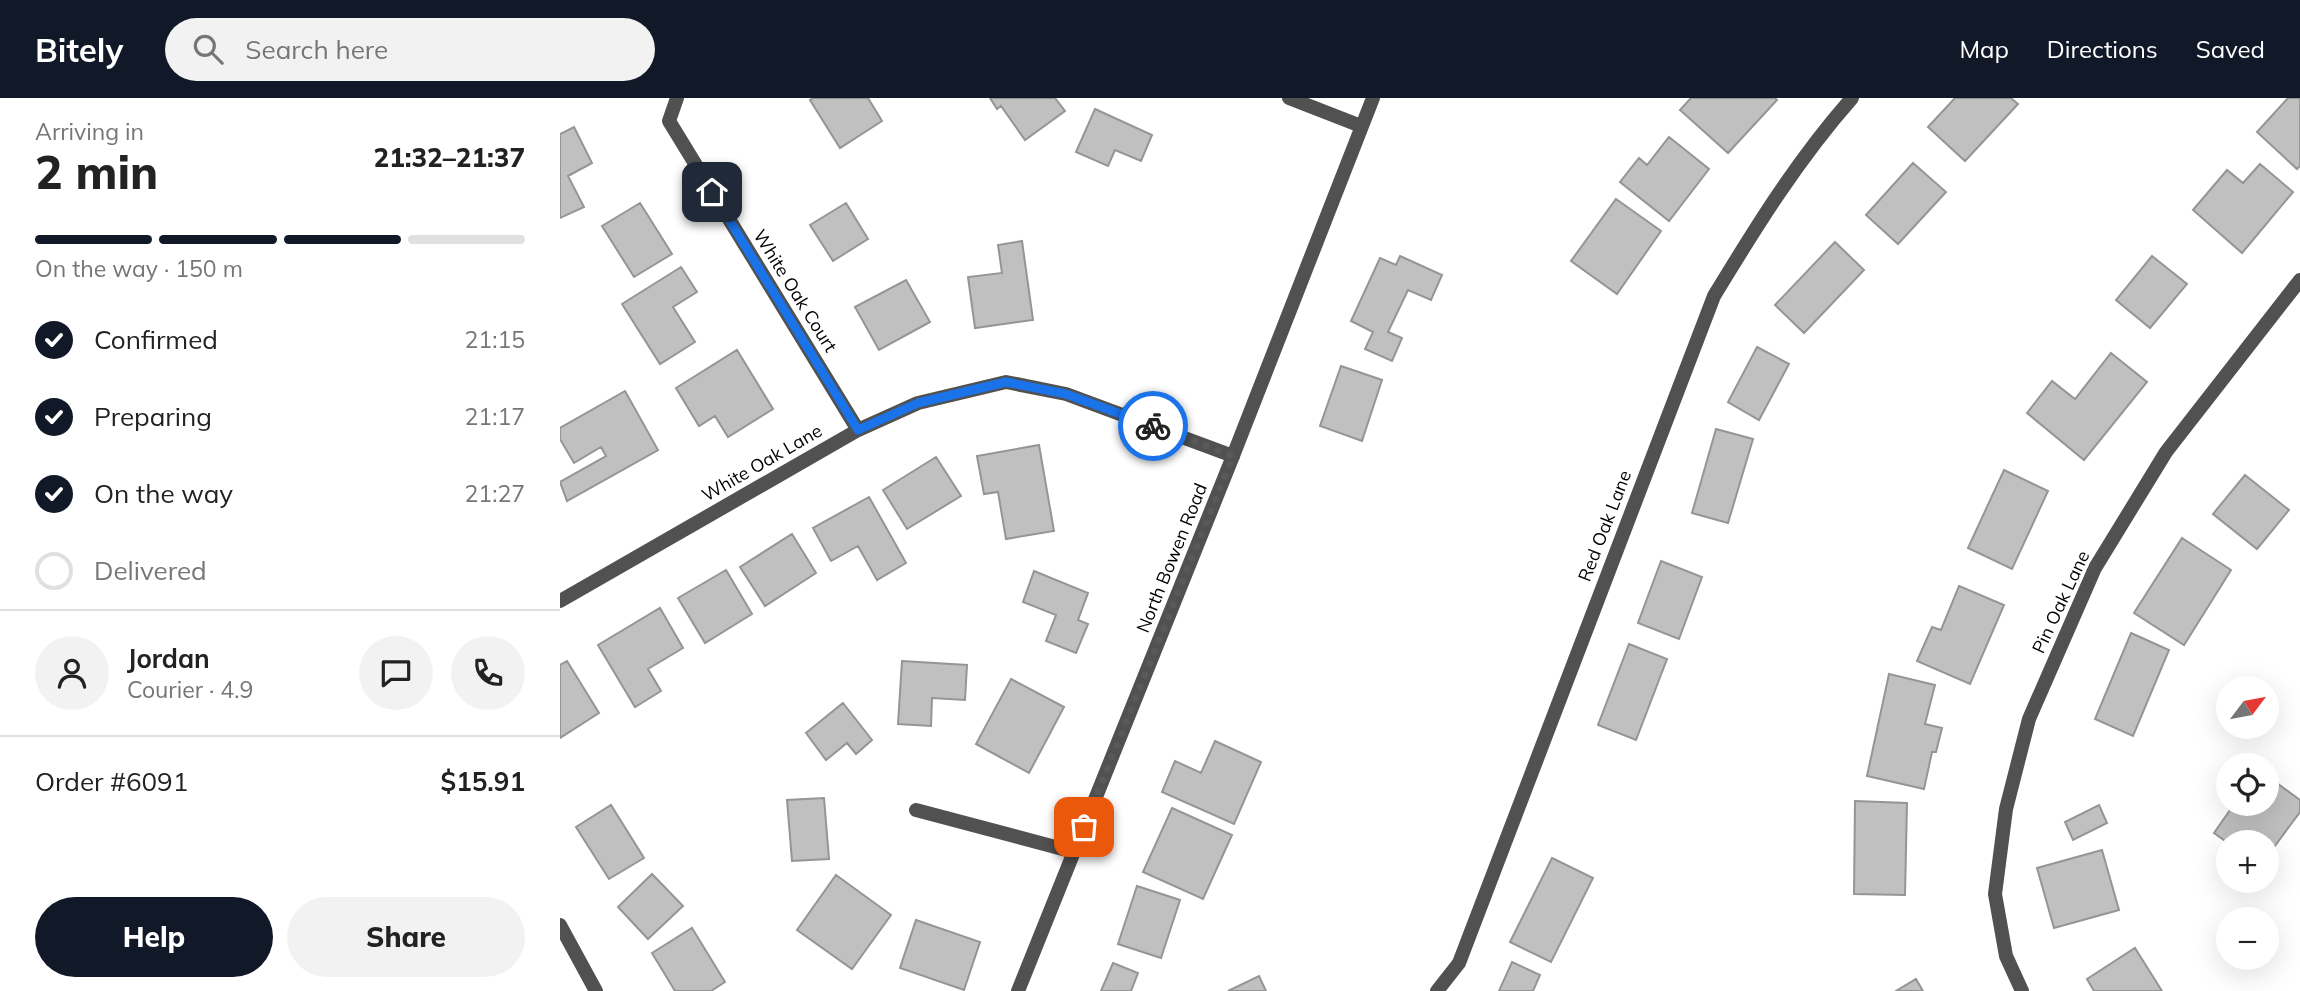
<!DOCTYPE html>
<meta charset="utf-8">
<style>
:root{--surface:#fff;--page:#f2f2f2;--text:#222;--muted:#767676;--line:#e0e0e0;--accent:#111827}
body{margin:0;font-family:Mulish,sans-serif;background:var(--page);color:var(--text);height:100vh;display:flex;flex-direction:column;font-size:26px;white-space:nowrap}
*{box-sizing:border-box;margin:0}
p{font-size:23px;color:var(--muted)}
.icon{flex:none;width:38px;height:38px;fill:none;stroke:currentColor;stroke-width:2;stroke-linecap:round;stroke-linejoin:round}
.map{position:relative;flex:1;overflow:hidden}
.panel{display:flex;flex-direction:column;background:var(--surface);width:560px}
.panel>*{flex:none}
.needle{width:46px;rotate:58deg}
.fabs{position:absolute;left:1656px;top:578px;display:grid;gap:14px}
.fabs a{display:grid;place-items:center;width:63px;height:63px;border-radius:50%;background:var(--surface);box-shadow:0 7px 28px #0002;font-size:35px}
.pin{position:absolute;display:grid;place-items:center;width:60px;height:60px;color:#fff;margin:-30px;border-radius:14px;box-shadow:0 4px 10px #0006}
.courier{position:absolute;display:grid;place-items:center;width:70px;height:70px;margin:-35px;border:5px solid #1a73e8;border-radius:50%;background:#fff;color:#222;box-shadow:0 2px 9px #0007}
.head em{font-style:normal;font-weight:800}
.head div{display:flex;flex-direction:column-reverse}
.head{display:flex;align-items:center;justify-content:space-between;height:119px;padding:0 35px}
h1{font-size:46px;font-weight:800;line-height:52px}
.bar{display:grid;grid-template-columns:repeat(4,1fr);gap:10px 7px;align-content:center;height:84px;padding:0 35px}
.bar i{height:9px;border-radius:5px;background:var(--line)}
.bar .current{background:var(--accent)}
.bar p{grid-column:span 4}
.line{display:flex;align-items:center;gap:18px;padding:0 35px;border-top:2px solid var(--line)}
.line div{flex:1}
.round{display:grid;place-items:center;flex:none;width:74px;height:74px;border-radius:37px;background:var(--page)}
ol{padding:0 35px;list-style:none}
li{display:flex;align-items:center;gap:21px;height:77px}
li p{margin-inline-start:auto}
li .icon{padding:7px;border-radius:50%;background:var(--accent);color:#fff;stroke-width:4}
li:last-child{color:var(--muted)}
li i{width:38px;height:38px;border:4px solid var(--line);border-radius:50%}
.action{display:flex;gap:14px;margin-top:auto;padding:14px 35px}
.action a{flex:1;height:80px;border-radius:42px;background:var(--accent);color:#fff;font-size:28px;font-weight:800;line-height:80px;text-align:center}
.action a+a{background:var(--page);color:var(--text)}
header{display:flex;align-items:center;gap:42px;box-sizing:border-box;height:98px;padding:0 35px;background:var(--accent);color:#fff}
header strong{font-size:33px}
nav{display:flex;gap:38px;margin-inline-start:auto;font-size:24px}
.search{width:490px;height:63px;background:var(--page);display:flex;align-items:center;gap:18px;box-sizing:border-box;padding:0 24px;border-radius:38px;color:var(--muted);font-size:26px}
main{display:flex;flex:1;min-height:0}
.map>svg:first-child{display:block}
</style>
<header>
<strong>Bitely</strong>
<div class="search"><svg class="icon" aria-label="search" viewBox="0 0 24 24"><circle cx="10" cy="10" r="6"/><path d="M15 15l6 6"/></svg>Search here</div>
<nav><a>Map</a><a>Directions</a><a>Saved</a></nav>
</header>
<main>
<section class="panel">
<div class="head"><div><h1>2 min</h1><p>Arriving in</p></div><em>21:32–21:37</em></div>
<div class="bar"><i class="current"></i><i class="current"></i><i class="current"></i><i></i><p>On the way · 150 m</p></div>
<ol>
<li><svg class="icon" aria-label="check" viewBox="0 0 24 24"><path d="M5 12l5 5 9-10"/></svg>Confirmed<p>21:15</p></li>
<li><svg class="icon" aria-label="check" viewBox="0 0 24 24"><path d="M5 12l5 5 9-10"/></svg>Preparing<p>21:17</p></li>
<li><svg class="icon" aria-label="check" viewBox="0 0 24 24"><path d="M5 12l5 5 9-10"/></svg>On the way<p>21:27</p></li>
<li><i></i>Delivered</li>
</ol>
<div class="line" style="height:126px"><a class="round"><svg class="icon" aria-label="person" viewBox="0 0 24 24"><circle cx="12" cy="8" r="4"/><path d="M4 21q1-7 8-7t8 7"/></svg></a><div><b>Jordan</b><p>Courier · 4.9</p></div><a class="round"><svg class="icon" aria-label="chat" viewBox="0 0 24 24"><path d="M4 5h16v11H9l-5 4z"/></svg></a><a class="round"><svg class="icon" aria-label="phone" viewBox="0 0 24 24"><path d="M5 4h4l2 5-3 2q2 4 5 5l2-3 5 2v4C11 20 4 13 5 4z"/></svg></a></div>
<div class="line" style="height:91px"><div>Order #6091</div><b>$15.91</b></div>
<div class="action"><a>Help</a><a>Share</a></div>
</section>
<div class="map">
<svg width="1740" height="893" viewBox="0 0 1740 893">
<rect width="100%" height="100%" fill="#fff"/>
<!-- building -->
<path fill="#c0c0c0" stroke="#959595" stroke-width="2" d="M253,0H308L322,23L280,50L250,2Z
M430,0H495L505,13L465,42L441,8L437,11Z
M1131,0H1215L1217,2L1168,55L1120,12Z
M1395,0H1451L1458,6L1405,63L1368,29Z
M1728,0H1740V68L1737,71L1697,34Z
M535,11L592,37L581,63L555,52L548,68L516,54Z
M14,29L32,65L8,78L24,109L0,120V36Z
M1109,39L1149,71L1109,123L1060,84L1079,60L1087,67Z
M1353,65L1386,94L1338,146L1306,117Z
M1700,66L1733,94L1682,155L1633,112L1667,72L1683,85Z
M1056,101L1101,133L1057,196L1011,163Z
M80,105L112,156L74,179L42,128Z
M286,105L308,141L273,163L250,127Z
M462,143L473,222L415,230L408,179L442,175L438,147Z
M1275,144L1304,172L1244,235L1215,207Z
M840,158L882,177L871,202L848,192L828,234L842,240L832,263L805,251L813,234L791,223L820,160L836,167Z
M1592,158L1627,186L1590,230L1556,202Z
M121,169L137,194L113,209L135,244L100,266L62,206Z
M346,182L370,224L319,252L295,209Z
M1197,249L1229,266L1199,322L1168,304Z
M177,252L213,311L168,339L155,318L139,328L116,290Z
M1551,255L1587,284L1524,362L1467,315L1492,283L1515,301Z
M781,268L822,282L802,343L760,328Z
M65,293L98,352L7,403L0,384L46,358L41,349L14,365L0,341V330Z
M1156,331L1193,341L1168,425L1132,415Z
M479,347L494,433L446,441L438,394L424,396L417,358Z
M376,359L401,398L347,431L323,392Z
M1444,372L1488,393L1452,471L1408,450Z
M1685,377L1729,412L1697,451L1653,416Z
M309,399L346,465L317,482L298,448L271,463L253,430Z
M232,436L256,475L205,508L180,469Z
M1622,440L1671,472L1624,547L1574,515Z
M1101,463L1142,479L1119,541L1078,525Z
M166,472L192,516L145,545L118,500Z
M474,473L528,495L518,522L528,526L516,555L486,543L496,517L463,504Z
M1399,488L1444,507L1410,586L1357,563L1372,529L1381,532Z
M100,510L123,550L88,571L101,593L75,609L38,547Z
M1571,535L1609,552L1573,638L1535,621Z
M1069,546L1107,561L1076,642L1038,627Z
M7,563L39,615L0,640V567Z
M342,563L407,567L405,602L372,600L371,628L338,626Z
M1329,576L1375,587L1365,626L1382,630L1376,654H1372L1364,691L1307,678Z
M451,581L504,609L469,675L416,646Z
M283,605L312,642L296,656L287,645L266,662L246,635Z
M655,643L701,664L674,726L602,694L615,663L641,675Z
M1706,677L1740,702V714L1706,760V744L1668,745L1654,735L1675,705H1706Z
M264,700L269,761L232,763L227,702Z
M1295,703L1347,705L1345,797L1294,796Z
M51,707L84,760L49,781L16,729Z
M1539,707L1547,725L1513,742L1505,724Z
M612,710L672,737L643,801L583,774Z
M1542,752L1559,812L1494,830L1477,770Z
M992,760L1033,780L991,864L950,844Z
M92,776L123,808L88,841L58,809Z
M276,777L331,817L292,871L237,832Z
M577,788L620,802L601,860L558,846Z
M356,822L420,844L404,892L340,870Z
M132,830L165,884L151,893H115L92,855Z
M1575,850L1602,893H1534L1527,881Z
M952,864L980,877L973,893H939Z
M553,865L578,875L571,893H541Z
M699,878L706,893H668Z
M1356,881L1363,893H1336Z"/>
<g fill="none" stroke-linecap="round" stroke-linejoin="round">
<!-- minor -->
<path stroke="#515151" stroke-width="14" d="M117,0L109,23L298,332
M729,0L801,28
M0,503L298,332L358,305L446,284L506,296L673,358
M356,712L514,754
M0,827L36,893
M877,893L899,865L1154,198C1196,129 1238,61 1292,0
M1462,893L1446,858L1435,796L1446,711L1469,621L1535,470L1606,354L1740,182"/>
<!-- tertiary -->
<path stroke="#515151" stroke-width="14" d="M458,893L673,358L813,0"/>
</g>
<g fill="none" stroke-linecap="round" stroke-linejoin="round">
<!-- done -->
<path stroke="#595959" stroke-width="7" stroke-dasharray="0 12.6" d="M524,729L673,358L593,328"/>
<!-- route -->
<path stroke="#1a73e8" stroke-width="9" d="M152,94L298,332L358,305L446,284L506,296L593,328"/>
</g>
<g text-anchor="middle" stroke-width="7" stroke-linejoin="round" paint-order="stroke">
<!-- street labels -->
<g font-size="18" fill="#000" stroke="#fff">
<text transform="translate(235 193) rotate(58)" y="6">White Oak Court</text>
<text transform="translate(202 365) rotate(-30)" y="6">White Oak Lane</text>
<text transform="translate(1045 428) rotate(-69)" y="6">Red Oak Lane</text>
<text transform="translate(612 460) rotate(-68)" y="6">North Bowen Road</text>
<text transform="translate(1501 504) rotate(-65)" y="6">Pin Oak Lane</text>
</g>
</g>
</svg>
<div class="fabs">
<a><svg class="needle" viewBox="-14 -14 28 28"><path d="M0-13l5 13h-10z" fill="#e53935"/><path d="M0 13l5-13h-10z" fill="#767676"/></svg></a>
<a><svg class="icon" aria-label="locate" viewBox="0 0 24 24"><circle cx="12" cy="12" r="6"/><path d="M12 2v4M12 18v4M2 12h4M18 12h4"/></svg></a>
<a>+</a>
<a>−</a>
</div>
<div class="pin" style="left:524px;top:729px;background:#ea580c"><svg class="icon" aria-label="bag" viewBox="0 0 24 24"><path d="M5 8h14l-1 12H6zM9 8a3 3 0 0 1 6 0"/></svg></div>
<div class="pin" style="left:152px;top:94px;background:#1f2937"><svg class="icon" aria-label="home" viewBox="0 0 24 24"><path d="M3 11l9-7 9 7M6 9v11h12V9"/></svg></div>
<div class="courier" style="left:593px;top:328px"><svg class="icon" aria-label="bike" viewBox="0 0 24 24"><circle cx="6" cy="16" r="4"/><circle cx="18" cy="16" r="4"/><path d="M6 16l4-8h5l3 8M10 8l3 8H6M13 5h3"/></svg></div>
</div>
</main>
